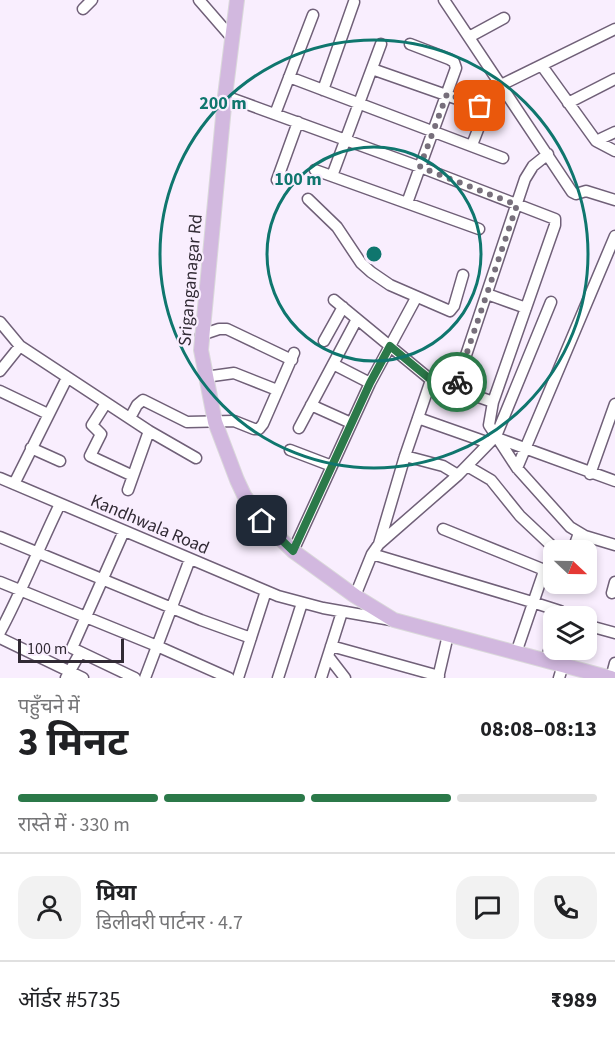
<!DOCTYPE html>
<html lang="hi">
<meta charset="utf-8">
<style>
:root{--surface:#fff;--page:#f2f2f2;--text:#202124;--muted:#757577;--line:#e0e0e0;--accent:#2b7949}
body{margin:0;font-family:"Source Sans 3","Noto Sans Devanagari",sans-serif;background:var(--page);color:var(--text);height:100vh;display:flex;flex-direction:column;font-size:22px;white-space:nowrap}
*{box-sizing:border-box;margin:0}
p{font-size:20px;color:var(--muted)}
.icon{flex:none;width:33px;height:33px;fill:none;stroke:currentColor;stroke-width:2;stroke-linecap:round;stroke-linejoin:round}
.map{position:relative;height:678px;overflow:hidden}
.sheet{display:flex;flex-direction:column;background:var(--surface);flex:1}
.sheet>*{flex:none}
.needle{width:39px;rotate:112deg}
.fabs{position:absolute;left:543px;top:540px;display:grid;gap:12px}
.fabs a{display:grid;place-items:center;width:54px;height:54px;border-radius:12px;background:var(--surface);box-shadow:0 3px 9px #0003;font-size:30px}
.scale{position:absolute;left:18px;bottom:15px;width:106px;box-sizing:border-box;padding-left:6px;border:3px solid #312a34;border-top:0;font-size:16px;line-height:21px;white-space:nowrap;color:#312a34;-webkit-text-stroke:4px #f9eefe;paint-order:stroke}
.pin{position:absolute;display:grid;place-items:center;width:51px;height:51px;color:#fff;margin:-26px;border-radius:12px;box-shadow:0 3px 9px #0006}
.courier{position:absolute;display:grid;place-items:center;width:60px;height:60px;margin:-30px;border:4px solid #2b7949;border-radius:50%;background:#fff;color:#222;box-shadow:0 2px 8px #0007}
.overview em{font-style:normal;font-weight:700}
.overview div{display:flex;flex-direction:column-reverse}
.overview{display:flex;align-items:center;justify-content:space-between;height:102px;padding:0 18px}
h1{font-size:39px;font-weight:700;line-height:45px}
.bar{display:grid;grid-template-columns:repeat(4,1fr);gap:9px 6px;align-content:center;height:72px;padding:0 18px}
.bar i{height:8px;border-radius:4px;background:var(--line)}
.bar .current{background:var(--accent)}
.bar p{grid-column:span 4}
.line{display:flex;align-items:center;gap:15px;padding:0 18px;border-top:2px solid var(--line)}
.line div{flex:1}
.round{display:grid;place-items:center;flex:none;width:63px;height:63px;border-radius:18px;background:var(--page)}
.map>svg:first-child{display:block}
</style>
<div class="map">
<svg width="615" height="678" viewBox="0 0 615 678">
<rect width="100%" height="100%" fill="#f9eefe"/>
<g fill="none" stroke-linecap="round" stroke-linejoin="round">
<!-- minor casing -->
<g stroke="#706078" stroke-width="13">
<path id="minor" d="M199,0L232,38
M444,0L572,192L576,194L586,191L615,200
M83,9L92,0
M469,37L504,18
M542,66L596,141L615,151
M372,69L483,108L484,114L472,145
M289,77L503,158
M501,85L615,29
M323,90L354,2
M225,96L420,167L555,219V225L493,402
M568,103L615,79
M275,114L313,15
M596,141L615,132
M315,170L479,229
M332,176L381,44
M277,180L298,122
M308,199L337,227L361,263L371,272L390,285L450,311L454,306L463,275
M407,203L456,68L454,62L449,59L410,44
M487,294L526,308
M334,300L431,380L405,456L379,544L372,554L355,596
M0,322L20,346L149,431L196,458
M201,335L219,329H227L292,360
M324,341L343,307
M333,364L370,383
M0,371L20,346
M205,377L234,373L277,390
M431,380L493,402L489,425L517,468L570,527L585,536L615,545
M455,388L525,179L533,166L548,154
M0,391L48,414
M106,403L92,425L101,434L90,456L133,476
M311,405L351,423
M130,418L137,405L143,400L187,422L234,421L254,429H259L263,424L294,353
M418,418L489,443
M299,428L357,319
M497,438L615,481
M31,448L60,461
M290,450L332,466
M405,456L443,466L458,475
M467,466L491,480L520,516L554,548
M517,468L615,236
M590,474L615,404
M0,478L278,596L323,608L391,620
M14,484L67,378
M128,490L149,431
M443,529L542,569L543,574L516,653
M124,531L72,648L135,678
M0,537L201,620L251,638
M379,544L458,475L496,436L551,302
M573,550L579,533
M293,551L370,383L416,298
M372,554L532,602L560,611L564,616
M0,582L157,646L229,678
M612,593L615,582
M586,625L615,633
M0,632C22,591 39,547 60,504
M0,638L83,678
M331,646L439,676
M328,656L345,678
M546,661L554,634
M66,678L80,653
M145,678L190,559
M238,678L266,591
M278,678L302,603
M321,678L342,612
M438,678L448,635
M559,678L563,665
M611,678L615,663"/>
</g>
<!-- major casing -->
<g stroke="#dad9da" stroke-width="16">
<path id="major" d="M237,0L225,96L201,350L215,422L237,480L244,495L262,521L293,551L355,596L394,620L611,678"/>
</g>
<!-- minor -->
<use href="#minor" stroke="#fff" stroke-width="10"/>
<!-- major -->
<use href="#major" stroke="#d2b8df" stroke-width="14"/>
</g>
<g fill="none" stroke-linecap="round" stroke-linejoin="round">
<!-- done -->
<path stroke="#776f7b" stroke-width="6" stroke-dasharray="0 10.8" d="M457,382L517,205L420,167L447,94L480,106"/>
<!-- route -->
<path stroke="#2b7949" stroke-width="8" d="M262,521L293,551L370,383L390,346L431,380L455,388L457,382"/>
</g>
<!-- distance rings -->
<g fill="none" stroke="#0f766e" stroke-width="3">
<circle cx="374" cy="254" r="107"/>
<circle cx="374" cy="254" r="214"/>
</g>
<g text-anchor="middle" stroke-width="4.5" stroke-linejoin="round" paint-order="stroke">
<!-- street labels -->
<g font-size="18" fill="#312a34" stroke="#f9eefe">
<text transform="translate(190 280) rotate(-85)" y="6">Sriganganagar Rd</text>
<text transform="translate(150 524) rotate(23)" y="6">Kandhwala Road</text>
</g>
</g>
<circle cx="374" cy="254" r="9" fill="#0f766e" stroke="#f9eefe" stroke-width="3"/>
<g font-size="18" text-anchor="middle" font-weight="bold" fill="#0f766e" stroke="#f9eefe" stroke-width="4.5" stroke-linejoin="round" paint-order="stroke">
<text x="223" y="109">200 m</text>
<text x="298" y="185">100 m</text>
</g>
</svg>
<div class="fabs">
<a><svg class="needle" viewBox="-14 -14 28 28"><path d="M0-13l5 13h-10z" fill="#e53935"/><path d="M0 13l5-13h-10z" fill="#757577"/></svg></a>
<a><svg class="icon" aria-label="layers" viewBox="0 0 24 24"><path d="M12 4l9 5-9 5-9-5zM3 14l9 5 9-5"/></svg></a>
</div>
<div class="scale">100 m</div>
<div class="pin" style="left:480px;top:106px;background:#ea580c"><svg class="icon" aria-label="bag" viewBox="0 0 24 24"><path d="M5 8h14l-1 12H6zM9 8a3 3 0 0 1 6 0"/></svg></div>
<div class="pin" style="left:262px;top:521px;background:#1f2937"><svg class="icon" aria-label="home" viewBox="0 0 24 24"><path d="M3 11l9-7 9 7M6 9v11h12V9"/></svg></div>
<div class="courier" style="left:457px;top:382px"><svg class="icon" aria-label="bike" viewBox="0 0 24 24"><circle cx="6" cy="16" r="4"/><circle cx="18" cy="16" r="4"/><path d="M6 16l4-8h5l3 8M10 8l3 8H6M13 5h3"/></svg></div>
</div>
<section class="sheet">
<div class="overview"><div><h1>3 मिनट</h1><p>पहुँचने में</p></div><em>08:08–08:13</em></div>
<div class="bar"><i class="current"></i><i class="current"></i><i class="current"></i><i></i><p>रास्ते में · 330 m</p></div>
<div class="line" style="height:108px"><a class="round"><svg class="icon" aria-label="person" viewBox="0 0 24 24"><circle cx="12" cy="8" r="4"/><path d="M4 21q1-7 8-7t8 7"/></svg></a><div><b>प्रिया</b><p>डिलीवरी पार्टनर · 4.7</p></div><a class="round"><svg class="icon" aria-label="chat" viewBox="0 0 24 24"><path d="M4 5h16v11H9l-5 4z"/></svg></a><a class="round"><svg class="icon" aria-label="phone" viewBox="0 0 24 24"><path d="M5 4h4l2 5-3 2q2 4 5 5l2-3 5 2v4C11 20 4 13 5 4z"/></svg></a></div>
<div class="line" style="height:78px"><div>ऑर्डर #5735</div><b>₹989</b></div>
</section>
